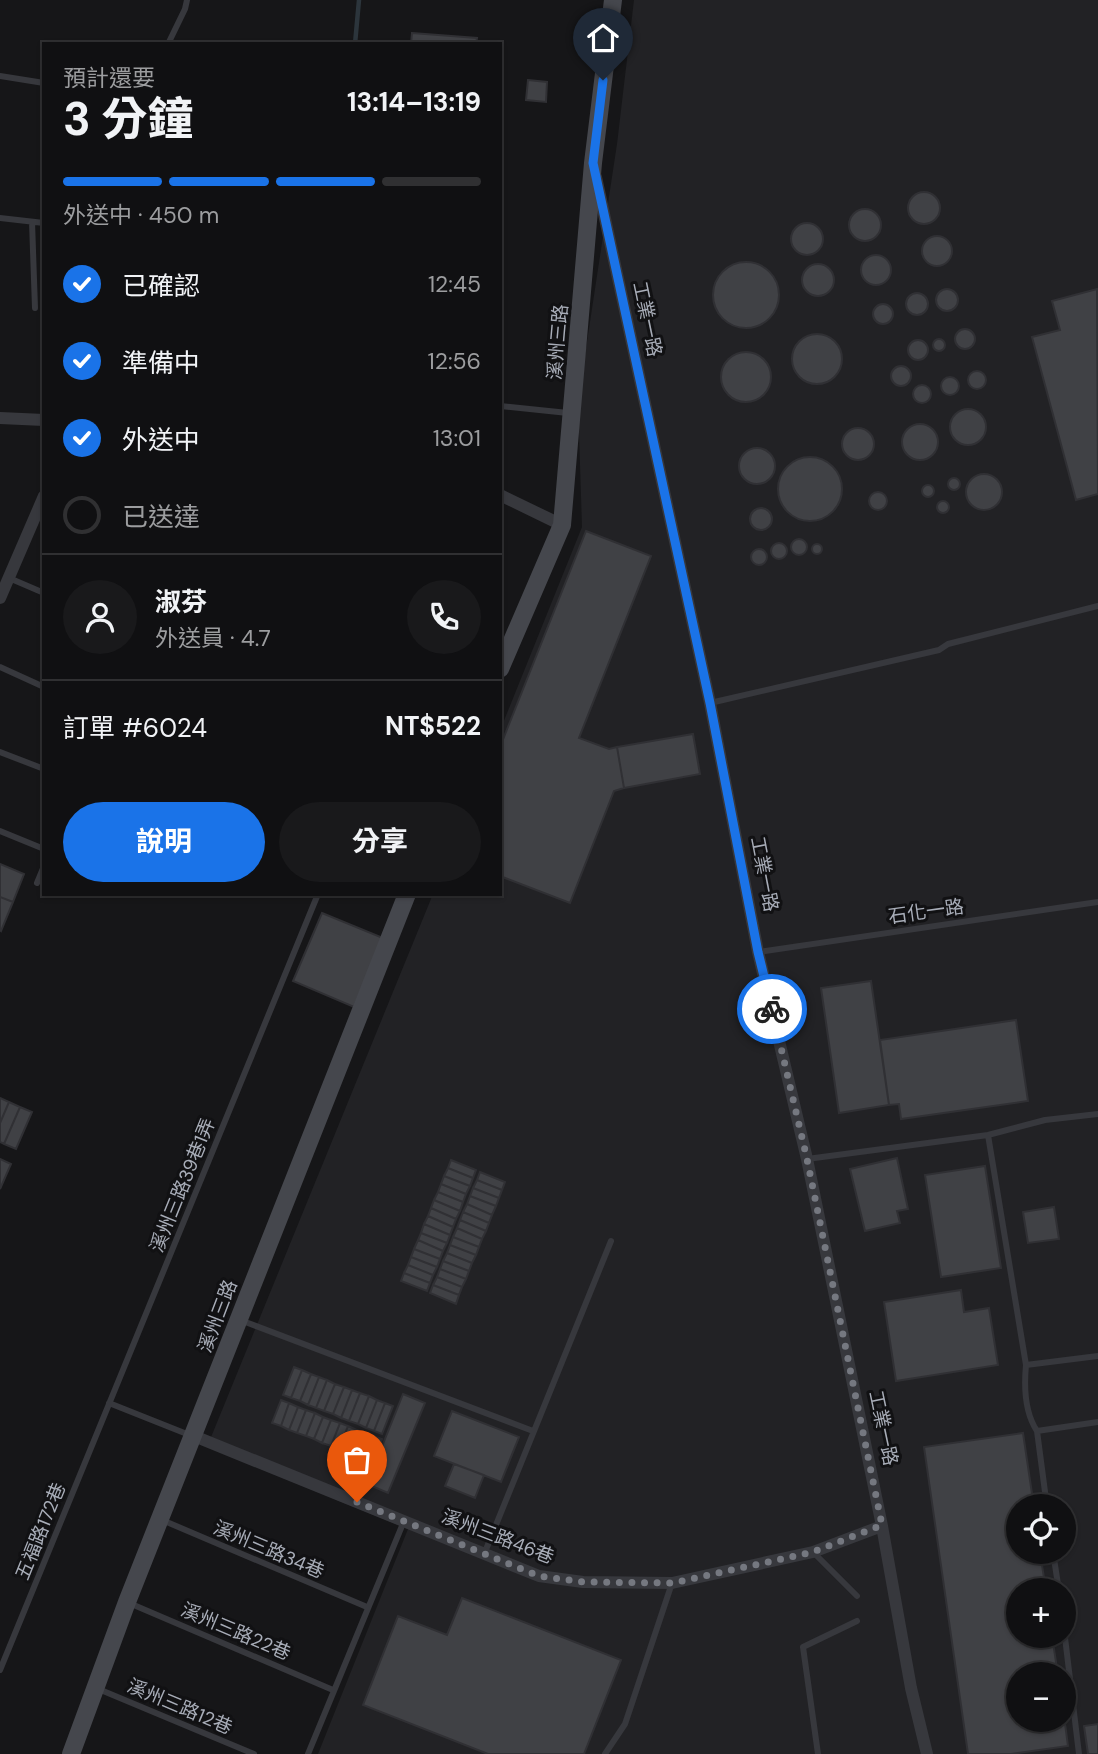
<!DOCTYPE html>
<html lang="zh-TW">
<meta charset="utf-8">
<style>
:root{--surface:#101012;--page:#19191b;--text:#f1f3f6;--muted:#9c9d9f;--line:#303032;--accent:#1a73e8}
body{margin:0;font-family:"DM Sans","Noto Sans TC",sans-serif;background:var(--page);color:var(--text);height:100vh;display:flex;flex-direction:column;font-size:26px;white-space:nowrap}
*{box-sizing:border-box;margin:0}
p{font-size:23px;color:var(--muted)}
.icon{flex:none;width:38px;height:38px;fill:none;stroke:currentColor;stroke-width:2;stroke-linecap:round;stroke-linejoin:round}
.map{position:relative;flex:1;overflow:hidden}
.sheet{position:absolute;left:42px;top:42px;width:460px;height:854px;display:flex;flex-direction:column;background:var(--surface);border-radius:0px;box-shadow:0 2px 5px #0004,0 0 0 2px var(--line)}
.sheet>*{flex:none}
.fabs{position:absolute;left:1006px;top:1494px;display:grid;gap:14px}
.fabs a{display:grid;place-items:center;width:70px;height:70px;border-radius:50%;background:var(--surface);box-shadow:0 2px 5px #0004,0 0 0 2px var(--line);font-size:35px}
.pin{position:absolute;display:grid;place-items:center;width:60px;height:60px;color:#fff;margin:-72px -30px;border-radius:50% 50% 50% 0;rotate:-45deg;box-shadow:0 0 7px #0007}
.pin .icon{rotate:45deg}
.courier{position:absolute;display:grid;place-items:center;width:70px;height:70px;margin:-35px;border:5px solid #1a73e8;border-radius:50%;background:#fff;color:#222;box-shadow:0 2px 9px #0007}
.head em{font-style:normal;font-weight:700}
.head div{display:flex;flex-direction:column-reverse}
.head{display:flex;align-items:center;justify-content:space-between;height:119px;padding:0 21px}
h1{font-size:46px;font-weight:700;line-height:52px}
.bar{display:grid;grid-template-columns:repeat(4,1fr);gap:10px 7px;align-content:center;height:84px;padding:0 21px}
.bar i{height:9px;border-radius:5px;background:var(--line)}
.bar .current{background:var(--accent)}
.bar p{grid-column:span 4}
.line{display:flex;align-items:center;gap:18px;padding:0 21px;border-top:2px solid var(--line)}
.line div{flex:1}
.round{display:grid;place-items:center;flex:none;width:74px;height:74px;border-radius:37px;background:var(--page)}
ol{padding:0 21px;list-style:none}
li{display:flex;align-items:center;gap:21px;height:77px}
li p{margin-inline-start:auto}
li .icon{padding:7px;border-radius:50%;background:var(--accent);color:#fff;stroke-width:4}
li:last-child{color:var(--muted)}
li i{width:38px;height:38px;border:4px solid var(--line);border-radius:50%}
.primary-button{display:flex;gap:14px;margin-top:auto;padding:14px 21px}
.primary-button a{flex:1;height:80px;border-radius:42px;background:var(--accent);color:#fff;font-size:28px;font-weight:700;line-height:80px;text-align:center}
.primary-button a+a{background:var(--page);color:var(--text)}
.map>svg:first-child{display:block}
</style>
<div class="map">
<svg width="1098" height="1754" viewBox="0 0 1098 1754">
<rect width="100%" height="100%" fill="#161618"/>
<!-- built -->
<path fill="#222225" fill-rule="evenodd" d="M634,0H1098V1754H318L408,1529L207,1447L433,894H500L501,728L582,527L578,401L617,144ZM1018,1507H1064V1552H1018ZM1018,1591H1064V1636H1018ZM1018,1675H1064V1720H1018Z"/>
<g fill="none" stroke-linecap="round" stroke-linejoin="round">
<!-- stream -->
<path stroke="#2c353c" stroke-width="4.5" d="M355,44L359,0"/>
</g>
<!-- building -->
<path fill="#404145" stroke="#303034" stroke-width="2" d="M412,33L477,38L476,44H411Z
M528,80L547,82L546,102L526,100Z
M908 208a16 16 0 1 1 32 0a16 16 0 1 1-32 0Z
M849 225a16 16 0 1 1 32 0a16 16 0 1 1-32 0Z
M791 239a16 16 0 1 1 32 0a16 16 0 1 1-32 0Z
M922 251a15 15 0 1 1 30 0a15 15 0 1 1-30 0Z
M861 270a15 15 0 1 1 30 0a15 15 0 1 1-30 0Z
M713 295a33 33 0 1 1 66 0a33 33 0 1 1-66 0Z
M802 280a16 16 0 1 1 32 0a16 16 0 1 1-32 0Z
M936 300a11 11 0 1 1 22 0a11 11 0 1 1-22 0Z
M1097,289L1098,494L1076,500L1032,337L1060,330L1052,301Z
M906 304a11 11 0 1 1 22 0a11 11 0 1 1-22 0Z
M873 314a10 10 0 1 1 20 0a10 10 0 1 1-20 0Z
M955 339a10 10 0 1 1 20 0a10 10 0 1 1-20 0Z
M792 359a25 25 0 1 1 50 0a25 25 0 1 1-50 0Z
M933 345a6 6 0 1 1 12 0a6 6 0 1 1-12 0Z
M908 350a10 10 0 1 1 20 0a10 10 0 1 1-20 0Z
M721 377a25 25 0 1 1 50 0a25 25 0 1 1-50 0Z
M891 376a10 10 0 1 1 20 0a10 10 0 1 1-20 0Z
M968 380a9 9 0 1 1 18 0a9 9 0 1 1-18 0Z
M941 386a9 9 0 1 1 18 0a9 9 0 1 1-18 0Z
M913 394a9 9 0 1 1 18 0a9 9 0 1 1-18 0Z
M950 427a18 18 0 1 1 36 0a18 18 0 1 1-36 0Z
M902 442a18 18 0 1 1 36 0a18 18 0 1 1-36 0Z
M842 444a16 16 0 1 1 32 0a16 16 0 1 1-32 0Z
M739 466a18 18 0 1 1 36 0a18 18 0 1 1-36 0Z
M778 489a32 32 0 1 1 64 0a32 32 0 1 1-64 0Z
M966 492a18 18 0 1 1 36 0a18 18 0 1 1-36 0Z
M948 484a6 6 0 1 1 12 0a6 6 0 1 1-12 0Z
M922 491a6 6 0 1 1 12 0a6 6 0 1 1-12 0Z
M869 501a9 9 0 1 1 18 0a9 9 0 1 1-18 0Z
M937 507a6 6 0 1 1 12 0a6 6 0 1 1-12 0Z
M750 519a11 11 0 1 1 22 0a11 11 0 1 1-22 0Z
M586,531L651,556L579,738L609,749L617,747L624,788L614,791L570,903L500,876V747Z
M791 547a8 8 0 1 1 16 0a8 8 0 1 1-16 0Z
M771 551a8 8 0 1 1 16 0a8 8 0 1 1-16 0Z
M812 549a5 5 0 1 1 10 0a5 5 0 1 1-10 0Z
M751 557a8 8 0 1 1 16 0a8 8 0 1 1-16 0Z
M693,734L700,774L624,788L617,747Z
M0,864L24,874L13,902L0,897Z
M0,897L13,902L1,931L0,930Z
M322,913L383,938L354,1007L293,981Z
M871,981L889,1105L839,1113L821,988Z
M1016,1020L1028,1101L901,1119L899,1104L889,1105L880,1040Z
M0,1098L9,1102L0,1123Z
M9,1102L20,1107L4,1144L0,1142V1123Z
M20,1107L32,1112L16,1149L4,1144Z
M897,1158L908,1209L897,1211L900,1223L865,1231L850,1169Z
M0,1159L11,1164L0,1189Z
M451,1160L476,1170L473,1178L448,1168Z
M985,1166L1001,1268L941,1277L925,1175Z
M448,1168L473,1178L470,1186L444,1176Z
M480,1172L505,1182L502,1190L477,1180Z
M444,1176L470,1186L466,1194L441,1184Z
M477,1180L502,1190L499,1198L473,1188Z
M441,1184L466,1194L463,1202L438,1192Z
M473,1188L499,1198L496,1206L470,1196Z
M438,1192L463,1202L460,1211L434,1200Z
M470,1196L496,1206L492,1215L467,1204Z
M434,1200L460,1211L456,1219L431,1208Z
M467,1204L492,1215L489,1223L463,1212Z
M1054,1207L1059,1239L1028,1243L1023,1212Z
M431,1208L456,1219L453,1227L428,1216Z
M463,1212L489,1223L486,1231L460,1220Z
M428,1216L453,1227L450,1235L424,1224Z
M460,1220L486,1231L482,1239L457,1228Z
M424,1224L450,1235L447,1243L421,1233Z
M457,1228L482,1239L479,1247L453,1237Z
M421,1233L447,1243L443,1251L418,1240Z
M453,1237L479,1247L476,1255L450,1245Z
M418,1240L443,1251L440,1259L414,1249Z
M450,1245L476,1255L472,1263L447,1253Z
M414,1249L440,1259L437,1267L411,1257Z
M447,1253L472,1263L469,1271L443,1261Z
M411,1257L437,1267L433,1275L408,1265Z
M443,1261L469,1271L466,1279L440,1269Z
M408,1265L433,1275L430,1283L404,1273Z
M440,1269L466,1279L462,1287L437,1277Z
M404,1273L430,1283L427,1291L401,1281Z
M437,1277L462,1287L459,1295L433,1285Z
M433,1285L459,1295L456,1304L430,1293Z
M961,1290L964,1312L989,1308L998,1365L896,1381L884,1302Z
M294,1367L302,1370L291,1398L283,1395Z
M302,1370L311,1374L300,1401L291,1398Z
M311,1374L319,1377L308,1405L300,1401Z
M319,1377L327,1380L316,1408L308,1405Z
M327,1380L335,1384L324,1411L316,1408Z
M335,1384L344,1387L333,1414L324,1411Z
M344,1387L352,1390L341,1418L333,1414Z
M352,1390L360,1393L349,1421L341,1418Z
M360,1393L369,1396L358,1424L349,1421Z
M403,1394L425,1403L388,1493L367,1484Z
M369,1396L377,1400L366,1428L358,1424Z
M281,1400L289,1403L281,1426L272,1423Z
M377,1400L385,1403L374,1431L366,1428Z
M289,1403L298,1407L289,1430L281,1426Z
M385,1403L393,1406L382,1434L374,1431Z
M298,1407L306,1410L297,1433L289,1430Z
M306,1410L315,1413L306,1436L297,1433Z
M452,1411L519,1437L501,1482L434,1456Z
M315,1413L323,1417L314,1439L306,1436Z
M323,1417L331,1420L322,1443L314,1439Z
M331,1420L340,1423L331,1446L322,1443Z
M340,1423L348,1426L339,1449L331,1446Z
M348,1426L357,1430L347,1452L339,1449Z
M357,1430L365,1433L356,1456L347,1452Z
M365,1433L373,1436L364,1459L356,1456Z
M1023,1433L1034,1507H1018V1552H1040L1046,1591H1018V1636H1052L1058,1675H1018V1720H1064V1716L1068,1746L1011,1754H968L924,1447Z
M373,1436L382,1439L373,1462L364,1459Z
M454,1464L484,1475L475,1498L445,1486Z
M462,1598L621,1660L584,1754H488L363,1705L398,1616L447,1635Z
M1098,1724V1754H1088L1084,1726Z"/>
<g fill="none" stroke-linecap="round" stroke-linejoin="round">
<!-- lane -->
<path stroke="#37383d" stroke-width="6" d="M168,44L185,9L187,0
M0,76L44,83
M0,218L44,223
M32,222L35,308
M500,406L568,413
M9,578L44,593
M0,667L44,687
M710,703L939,650L948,644L1098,606
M0,752L44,769
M0,831L44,849
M37,883L44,866
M758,952L1098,902
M988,1135L1026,1365C1024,1386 1025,1413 1037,1431L1047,1507
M807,1159L988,1135L1045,1120L1098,1114
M240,1320L533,1431
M1026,1365L1098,1356
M109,1403L192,1436
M1037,1431L1098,1422
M162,1520L367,1607
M485,1552L611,1241
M1053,1552L1059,1591
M814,1553L857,1596
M129,1603L333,1690
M1064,1629L1079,1754
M0,1670L318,894
M96,1688L254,1754
M308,1754L404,1521
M605,1754L625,1724L672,1583
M818,1754L803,1647L857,1621"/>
<!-- street -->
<path stroke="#37383d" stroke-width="12" d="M596,177L710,703L758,952L807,1159L882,1526L911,1688L927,1754
M0,418L44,420
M500,495L562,525
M0,598L44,496
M194,1436L539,1576L583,1582L672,1583L813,1552L882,1526"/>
<!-- secondary -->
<path stroke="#45474d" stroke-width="18" d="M500,669L562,525L593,163L613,0
M71,1754L127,1602L407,894"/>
</g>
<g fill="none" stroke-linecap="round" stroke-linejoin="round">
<!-- done -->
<path stroke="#757880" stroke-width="7" stroke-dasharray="0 12.6" d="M357,1502L539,1576L583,1582L673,1583L813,1552L882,1525L807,1159L772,1009"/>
<!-- route -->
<path stroke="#1a73e8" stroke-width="9" d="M603,80L593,163L710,703L758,952L772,1009"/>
</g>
<g text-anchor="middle" stroke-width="6" stroke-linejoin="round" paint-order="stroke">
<!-- street labels -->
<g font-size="19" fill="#a8adb8" stroke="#111113">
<text transform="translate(648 319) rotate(78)" y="7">工業一路</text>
<text transform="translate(557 342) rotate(-85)" y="7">溪州三路</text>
<text transform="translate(765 874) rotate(79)" y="7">工業一路</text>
<text transform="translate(926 911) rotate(-8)" y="7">石化一路</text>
<text transform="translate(182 1185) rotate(-68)" y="7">溪州三路39巷1弄</text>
<text transform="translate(217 1316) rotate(-69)" y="7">溪州三路</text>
<text transform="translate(884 1428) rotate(78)" y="7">工業一路</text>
<text transform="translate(40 1531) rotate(-68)" y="7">五福路172巷</text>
<text transform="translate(498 1536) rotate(21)" y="7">溪州三路46巷</text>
<text transform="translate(269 1549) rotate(23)" y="7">溪州三路34巷</text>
<text transform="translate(236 1631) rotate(23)" y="7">溪州三路22巷</text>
<text transform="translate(180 1706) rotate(23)" y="7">溪州三路12巷</text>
</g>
</g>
</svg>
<div class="fabs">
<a><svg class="icon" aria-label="locate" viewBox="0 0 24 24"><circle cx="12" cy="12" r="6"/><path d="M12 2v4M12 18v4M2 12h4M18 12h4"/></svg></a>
<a>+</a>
<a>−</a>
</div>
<div class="pin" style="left:357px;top:1502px;background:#ea580c"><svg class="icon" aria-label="bag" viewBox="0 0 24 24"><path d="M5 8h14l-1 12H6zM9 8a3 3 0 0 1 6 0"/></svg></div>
<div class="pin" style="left:603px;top:80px;background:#1f2937"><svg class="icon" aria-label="home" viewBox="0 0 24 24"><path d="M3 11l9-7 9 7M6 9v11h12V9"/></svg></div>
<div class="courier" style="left:772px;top:1009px"><svg class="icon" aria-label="bike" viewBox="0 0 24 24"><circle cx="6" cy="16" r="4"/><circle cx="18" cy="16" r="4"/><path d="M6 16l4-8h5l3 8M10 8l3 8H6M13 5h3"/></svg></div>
<section class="sheet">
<div class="head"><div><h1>3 分鐘</h1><p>預計還要</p></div><em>13:14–13:19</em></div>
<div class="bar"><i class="current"></i><i class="current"></i><i class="current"></i><i></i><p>外送中 · 450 m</p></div>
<ol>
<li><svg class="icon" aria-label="check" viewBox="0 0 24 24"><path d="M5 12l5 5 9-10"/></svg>已確認<p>12:45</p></li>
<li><svg class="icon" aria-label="check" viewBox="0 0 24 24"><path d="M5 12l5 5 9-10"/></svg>準備中<p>12:56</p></li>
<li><svg class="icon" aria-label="check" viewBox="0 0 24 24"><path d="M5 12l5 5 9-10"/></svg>外送中<p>13:01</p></li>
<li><i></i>已送達</li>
</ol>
<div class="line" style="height:126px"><a class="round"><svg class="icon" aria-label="person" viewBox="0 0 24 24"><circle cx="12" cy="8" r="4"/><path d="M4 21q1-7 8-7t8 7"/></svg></a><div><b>淑芬</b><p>外送員 · 4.7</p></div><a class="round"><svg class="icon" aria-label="phone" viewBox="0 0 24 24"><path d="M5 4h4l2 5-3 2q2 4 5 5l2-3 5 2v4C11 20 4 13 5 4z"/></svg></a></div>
<div class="line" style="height:91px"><div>訂單 #6024</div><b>NT$522</b></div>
<div class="primary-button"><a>說明</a><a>分享</a></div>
</section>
</div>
